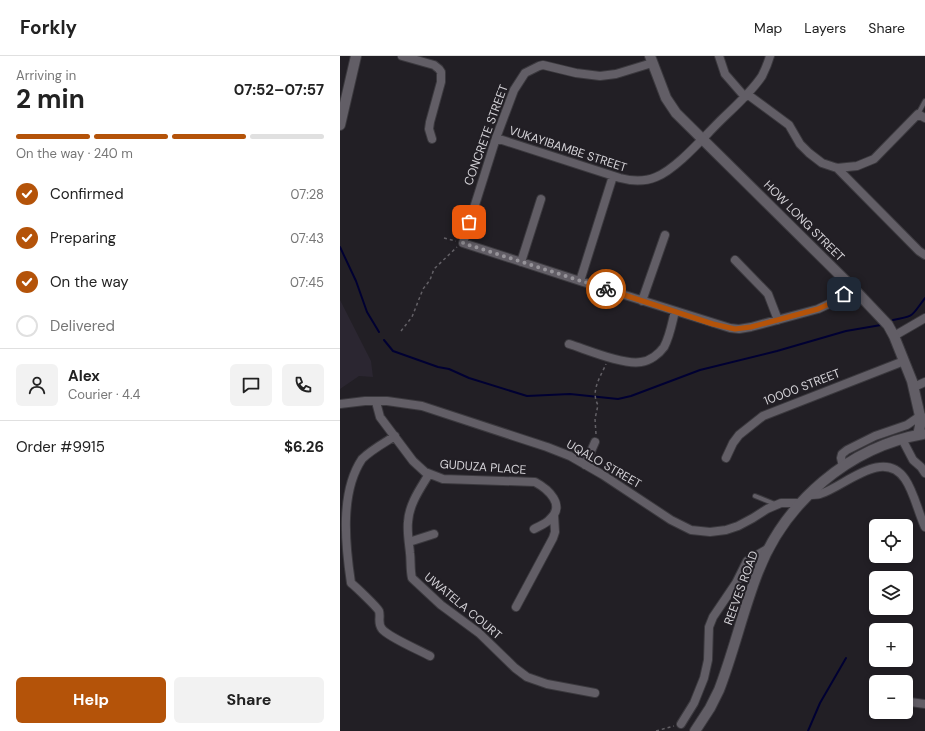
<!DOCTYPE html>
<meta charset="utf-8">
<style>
:root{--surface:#fff;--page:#f2f2f2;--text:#222;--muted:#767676;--line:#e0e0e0;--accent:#b45309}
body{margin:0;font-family:"DM Sans",sans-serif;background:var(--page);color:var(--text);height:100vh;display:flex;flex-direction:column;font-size:15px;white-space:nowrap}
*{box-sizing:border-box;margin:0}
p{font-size:13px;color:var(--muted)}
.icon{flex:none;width:22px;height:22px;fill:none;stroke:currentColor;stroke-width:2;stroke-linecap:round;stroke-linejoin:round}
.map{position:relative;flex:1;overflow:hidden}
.sheet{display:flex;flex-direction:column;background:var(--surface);width:340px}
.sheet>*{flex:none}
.fabs{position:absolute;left:529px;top:463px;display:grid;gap:8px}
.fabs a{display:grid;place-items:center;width:44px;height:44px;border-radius:6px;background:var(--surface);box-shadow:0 2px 6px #0003;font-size:20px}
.pin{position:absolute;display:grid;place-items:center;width:34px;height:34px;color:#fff;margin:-17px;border-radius:8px;box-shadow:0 2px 6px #0006}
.courier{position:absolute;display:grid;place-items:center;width:40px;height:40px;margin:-20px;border:3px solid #b45309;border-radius:50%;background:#fff;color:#222;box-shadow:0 1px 5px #0007}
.summary em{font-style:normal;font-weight:700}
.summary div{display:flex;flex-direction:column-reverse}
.summary{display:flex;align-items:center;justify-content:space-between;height:68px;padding:0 16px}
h1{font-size:26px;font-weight:700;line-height:30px}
.bar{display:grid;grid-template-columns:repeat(4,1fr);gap:6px 4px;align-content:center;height:48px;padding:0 16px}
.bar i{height:5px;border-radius:3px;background:var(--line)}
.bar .active{background:var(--accent)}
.bar p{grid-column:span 4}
.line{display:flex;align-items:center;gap:10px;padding:0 16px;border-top:1px solid var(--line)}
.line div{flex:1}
.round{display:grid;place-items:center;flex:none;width:42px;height:42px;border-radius:6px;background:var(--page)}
ol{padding:0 16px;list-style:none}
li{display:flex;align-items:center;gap:12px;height:44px}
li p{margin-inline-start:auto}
li .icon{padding:4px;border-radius:50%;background:var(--accent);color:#fff;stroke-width:4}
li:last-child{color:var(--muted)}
li i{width:22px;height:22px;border:2px solid var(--line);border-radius:50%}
.cta{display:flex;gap:8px;margin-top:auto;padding:8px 16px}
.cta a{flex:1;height:46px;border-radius:6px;background:var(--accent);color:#fff;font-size:16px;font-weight:700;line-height:46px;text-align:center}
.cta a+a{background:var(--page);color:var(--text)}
header{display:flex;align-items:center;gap:24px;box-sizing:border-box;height:56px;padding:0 20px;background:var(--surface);border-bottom:1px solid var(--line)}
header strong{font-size:19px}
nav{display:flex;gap:22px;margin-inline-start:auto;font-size:14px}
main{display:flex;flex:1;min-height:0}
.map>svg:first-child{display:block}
</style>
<header>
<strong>Forkly</strong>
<nav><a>Map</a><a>Layers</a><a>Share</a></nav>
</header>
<main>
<section class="sheet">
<div class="summary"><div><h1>2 min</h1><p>Arriving in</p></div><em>07:52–07:57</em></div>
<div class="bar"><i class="active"></i><i class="active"></i><i class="active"></i><i></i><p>On the way · 240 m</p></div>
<ol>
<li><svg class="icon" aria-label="check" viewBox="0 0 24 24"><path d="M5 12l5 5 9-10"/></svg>Confirmed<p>07:28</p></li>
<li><svg class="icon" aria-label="check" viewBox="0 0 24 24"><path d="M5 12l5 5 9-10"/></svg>Preparing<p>07:43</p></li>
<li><svg class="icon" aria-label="check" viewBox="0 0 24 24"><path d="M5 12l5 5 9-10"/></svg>On the way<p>07:45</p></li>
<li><i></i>Delivered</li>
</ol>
<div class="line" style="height:72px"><a class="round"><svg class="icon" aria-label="person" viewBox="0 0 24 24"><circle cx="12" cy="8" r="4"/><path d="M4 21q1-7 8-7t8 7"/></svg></a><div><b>Alex</b><p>Courier · 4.4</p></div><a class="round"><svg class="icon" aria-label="chat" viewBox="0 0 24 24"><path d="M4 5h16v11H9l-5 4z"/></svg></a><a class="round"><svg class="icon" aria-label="phone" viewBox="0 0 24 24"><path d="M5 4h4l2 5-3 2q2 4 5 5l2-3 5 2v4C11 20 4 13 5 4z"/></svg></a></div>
<div class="line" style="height:52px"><div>Order #9915</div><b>$6.26</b></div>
<div class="cta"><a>Help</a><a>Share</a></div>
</section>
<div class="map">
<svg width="585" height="675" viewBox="0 0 585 675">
<rect width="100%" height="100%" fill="#221f25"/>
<!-- built -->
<path fill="#2b2631" d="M0,244L31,305L33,321L19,320L0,333Z"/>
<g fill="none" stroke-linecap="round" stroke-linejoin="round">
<!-- stream -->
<path stroke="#000032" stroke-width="2" d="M0,191L16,225L27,256L39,276
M553,264C576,260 571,260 585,242
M44,284L53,295L98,311L109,313L129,322L187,340L230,338L278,343L291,340L360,314L437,295L506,275L541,269
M468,675L480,647L506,602"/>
<!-- lane casing -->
<g stroke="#3b393e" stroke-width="6">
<path id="lane" d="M578,58L585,45
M415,440L435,448"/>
</g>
<!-- street casing -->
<g stroke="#3b393e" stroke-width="10">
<path id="street" d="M62,0L94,9L99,13L101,16V26L90,66L89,73L92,83
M379,0L385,18L405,41
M312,7L276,18L260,20L236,17L203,9L199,10L185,17L174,34L156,82L123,187L240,225L390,272L399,273L411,271L478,253L491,247L512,231
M407,38L449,69L460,88L469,97L482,107L497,112L517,110L534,103L578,58L585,62
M156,82L280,122C291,125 304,126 316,121C336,113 362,83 378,67C393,52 410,38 422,20C425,14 428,7 430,0
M497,112L579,195L585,199
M395,204L428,238L438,264
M181,206L201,143
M240,225L273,120
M302,245L325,179
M554,280L585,262
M229,288C248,294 283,309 301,306C310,305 319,298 324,291C330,280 332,267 335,255
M574,331L585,326
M36,346L40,361L73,405L85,416L103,423L195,426C208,433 226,449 210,463C206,468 199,470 194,473
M0,348L25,345H47L82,350L207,391L230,400L263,419L331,464L351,474L370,476L386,474L398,470L413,462L427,453L441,447H460
M55,380C44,387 31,394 22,403C0,436 5,487 11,527C15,530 37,551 39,555C41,561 37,567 42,573C48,581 79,594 90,600
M562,383L573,404L581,411L585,417
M386,402L393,387L399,379L423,360L564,305
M245,409L255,386
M503,410L501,402L502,398L507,394L535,380L567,369L580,360L585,362
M89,418C80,433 69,448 68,466C67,476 69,487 70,497C71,505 70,514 72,522L101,549L139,577L175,612L187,621L207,628L255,637
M468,439C472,439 476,439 480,438C504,431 543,391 565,423C574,436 578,456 585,471
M69,486L94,478
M176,551L213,482L215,476L214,459
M570,646L585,648
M341,668L354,647L364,622L368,604L369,571L373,561L396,527L407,505L429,492"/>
</g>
<!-- secondary casing -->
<g stroke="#3b393e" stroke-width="12">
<path id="secondary" d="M310,0L326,42L336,57L512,231L548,269L554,280L572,325L580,360V370L578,379
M0,69L16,0
M355,675L370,652L379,634C394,595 403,554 418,516C445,446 509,391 583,378"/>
</g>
<!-- path -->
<path stroke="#636066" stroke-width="1.5" stroke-dasharray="3 3" stroke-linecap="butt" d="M104,182L116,185
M61,275L72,261L83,233L90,224L94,213L117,191
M256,378L255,363L258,349C250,335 261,320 266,308
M316,675L334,670"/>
<!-- lane -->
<use href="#lane" stroke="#625e66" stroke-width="4"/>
<!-- street -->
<use href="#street" stroke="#625e66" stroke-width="8"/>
<!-- secondary -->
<use href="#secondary" stroke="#625e66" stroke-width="10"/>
</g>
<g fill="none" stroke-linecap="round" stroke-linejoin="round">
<!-- done -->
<path stroke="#969399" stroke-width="4" stroke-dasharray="0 7.2" d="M129,166L123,187L266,233"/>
<!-- route -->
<path stroke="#b45309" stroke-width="5" d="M266,233L373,268L395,273L411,271L478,253L491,247L504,238"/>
</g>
<g text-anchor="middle" stroke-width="4" stroke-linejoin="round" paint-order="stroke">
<!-- street labels -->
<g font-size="12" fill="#d4d2d7" stroke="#221f25">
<text transform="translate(146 79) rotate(-70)" y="4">CONCRETE STREET</text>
<text transform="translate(228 93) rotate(18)" y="4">VUKAYIBAMBE STREET</text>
<text transform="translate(464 165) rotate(45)" y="4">HOW LONG STREET</text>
<text transform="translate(462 331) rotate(-21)" y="4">10000 STREET</text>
<text transform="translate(264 408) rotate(30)" y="4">UQALO STREET</text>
<text transform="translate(143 411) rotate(4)" y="4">GUDUZA PLACE</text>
<text transform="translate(401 532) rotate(-70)" y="4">REEVES ROAD</text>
<text transform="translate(123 550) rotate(40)" y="4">UWATELA COURT</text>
</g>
</g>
</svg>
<div class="fabs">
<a><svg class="icon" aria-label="locate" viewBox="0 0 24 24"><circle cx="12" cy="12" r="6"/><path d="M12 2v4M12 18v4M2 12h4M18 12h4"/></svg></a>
<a><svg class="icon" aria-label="layers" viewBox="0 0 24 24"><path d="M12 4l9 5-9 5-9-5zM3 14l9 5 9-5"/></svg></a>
<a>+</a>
<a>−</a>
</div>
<div class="pin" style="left:129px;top:166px;background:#ea580c"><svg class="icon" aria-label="bag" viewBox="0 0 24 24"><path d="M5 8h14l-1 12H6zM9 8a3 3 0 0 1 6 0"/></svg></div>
<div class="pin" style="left:504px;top:238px;background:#1f2937"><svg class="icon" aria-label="home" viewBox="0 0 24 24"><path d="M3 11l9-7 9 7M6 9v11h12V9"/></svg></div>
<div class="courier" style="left:266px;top:233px"><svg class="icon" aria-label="bike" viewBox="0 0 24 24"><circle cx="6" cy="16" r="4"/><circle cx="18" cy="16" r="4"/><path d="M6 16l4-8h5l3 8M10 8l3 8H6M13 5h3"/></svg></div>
</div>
</main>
